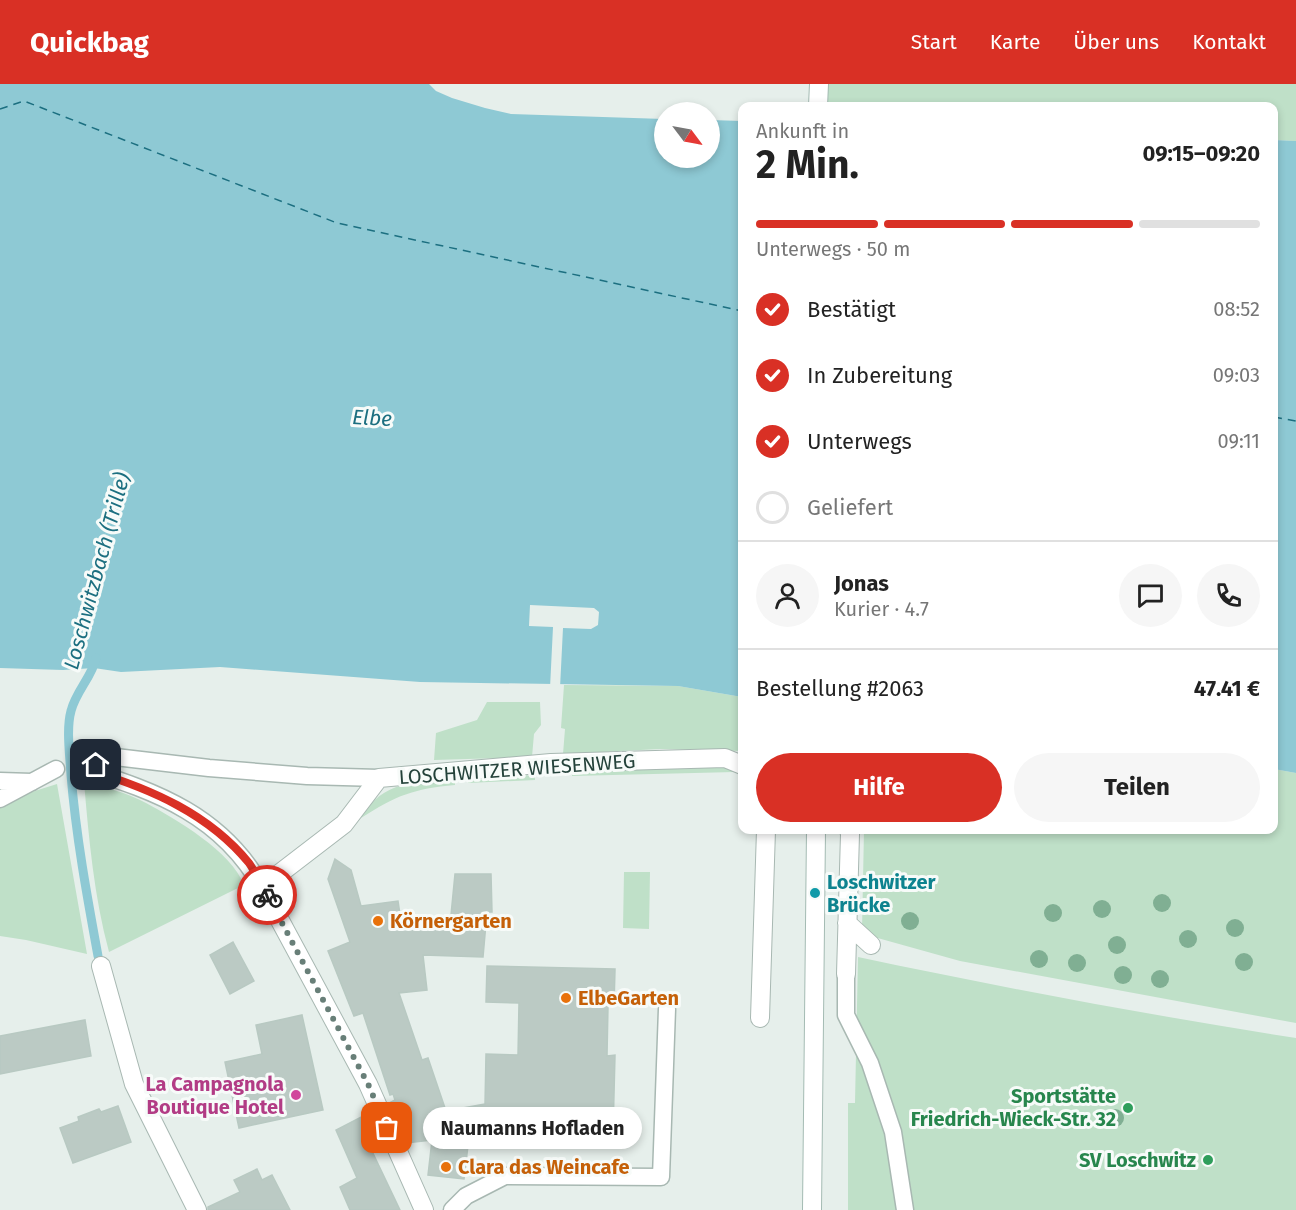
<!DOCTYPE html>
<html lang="de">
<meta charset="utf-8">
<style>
:root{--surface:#fff;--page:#f6f6f6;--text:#222;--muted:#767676;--line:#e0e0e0;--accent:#d93025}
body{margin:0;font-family:"Fira Sans",sans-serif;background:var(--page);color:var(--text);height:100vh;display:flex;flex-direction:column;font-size:22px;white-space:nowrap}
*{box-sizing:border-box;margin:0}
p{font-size:20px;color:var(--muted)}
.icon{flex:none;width:33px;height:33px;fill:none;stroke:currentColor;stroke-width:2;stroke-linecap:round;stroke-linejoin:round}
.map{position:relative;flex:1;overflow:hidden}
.side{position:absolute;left:738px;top:18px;width:540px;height:732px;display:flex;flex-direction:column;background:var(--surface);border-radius:12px;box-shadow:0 3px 9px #0003}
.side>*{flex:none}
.needle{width:39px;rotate:122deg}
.tools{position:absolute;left:654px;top:18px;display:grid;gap:12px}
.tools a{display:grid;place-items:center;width:66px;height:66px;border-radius:50%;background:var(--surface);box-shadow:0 3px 9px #0003;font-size:30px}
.pin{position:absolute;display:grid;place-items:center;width:51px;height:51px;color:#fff;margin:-26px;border-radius:12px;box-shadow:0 3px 9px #0006}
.courier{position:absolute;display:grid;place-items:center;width:60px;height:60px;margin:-30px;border:4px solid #d93025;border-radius:50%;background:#fff;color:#222;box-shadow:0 2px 8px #0007}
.bubble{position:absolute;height:42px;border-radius:21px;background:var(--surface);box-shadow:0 3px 9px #0003;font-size:20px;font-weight:700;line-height:42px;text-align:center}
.overview em{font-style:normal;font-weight:700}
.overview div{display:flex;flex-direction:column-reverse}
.overview{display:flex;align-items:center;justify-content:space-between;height:102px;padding:0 18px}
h1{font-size:39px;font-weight:700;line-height:45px}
.bar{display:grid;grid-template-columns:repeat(4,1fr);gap:9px 6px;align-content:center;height:72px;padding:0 18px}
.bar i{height:8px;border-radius:4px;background:var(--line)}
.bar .current{background:var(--accent)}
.bar p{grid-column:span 4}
.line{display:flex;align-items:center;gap:15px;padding:0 18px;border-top:2px solid var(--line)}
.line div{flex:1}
.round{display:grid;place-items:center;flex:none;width:63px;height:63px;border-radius:32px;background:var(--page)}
ol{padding:0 18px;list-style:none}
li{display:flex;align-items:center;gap:18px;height:66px}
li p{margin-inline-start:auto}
li .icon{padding:6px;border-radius:50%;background:var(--accent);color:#fff;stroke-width:4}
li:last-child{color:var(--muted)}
li i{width:33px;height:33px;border:3px solid var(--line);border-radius:50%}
.button{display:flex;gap:12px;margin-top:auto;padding:12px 18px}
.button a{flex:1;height:69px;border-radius:36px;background:var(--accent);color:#fff;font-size:24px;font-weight:700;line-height:69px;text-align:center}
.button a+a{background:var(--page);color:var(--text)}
header{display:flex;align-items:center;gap:36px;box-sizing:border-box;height:84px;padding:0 30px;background:var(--accent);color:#fff}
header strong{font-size:28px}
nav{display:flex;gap:33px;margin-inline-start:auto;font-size:21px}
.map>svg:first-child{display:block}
</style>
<header>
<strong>Quickbag</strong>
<nav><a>Start</a><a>Karte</a><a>Über uns</a><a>Kontakt</a></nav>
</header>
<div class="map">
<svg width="1296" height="1126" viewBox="0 0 1296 1126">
<rect width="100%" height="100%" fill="#e6efeb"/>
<!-- green -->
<path fill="#bfe0c8" d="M828,0H1296V57L1274,56V22H827Z
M564,601L678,602L742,613V667L660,665L563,670L565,645L561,644Z
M487,618H540L541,641L534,650L532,673L434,676L436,649L477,636Z
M723,682L732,685L735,688L572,692V687Z
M1274,685L1296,689V939L960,877L874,853L862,846L864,746H1274Z
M535,691V696L468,699V694Z
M455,695V701C413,705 397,711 361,734C382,696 417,698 455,695Z
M84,698C105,703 128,709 146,719C176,735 232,768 244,801L109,868C94,812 89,756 84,698Z
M57,700L87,870L26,856L0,852V723L25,710Z
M624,788H650L649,845L623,844Z
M858,873C1004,904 1149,931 1296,954V1126H848V1019H855Z"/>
<!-- water -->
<path fill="#8ec9d4" d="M0,0H429L436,7L452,14L485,24L511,30L664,35V74H710V36L742,37V613L678,602L420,598L220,583L121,588L94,584L63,586L0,584Z
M1274,56L1296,57V689L1274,685Z"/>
<!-- pier -->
<path fill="#e6efeb" d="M530,521L594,524L599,528L598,541L591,545L563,544L560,604H550L553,543L529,542Z"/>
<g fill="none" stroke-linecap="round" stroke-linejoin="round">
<!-- stream -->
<path stroke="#8ec9d4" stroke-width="9" d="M96,574C92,593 76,607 71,627C66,645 70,672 71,691C76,752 87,812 98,872"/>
<!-- ferry -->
<path stroke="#1c6f80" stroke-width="1.5" stroke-dasharray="8 6" stroke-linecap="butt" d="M0,25L24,17L337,139L742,227
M1274,333L1296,337"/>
</g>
<!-- building -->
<path fill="#bbcac4" stroke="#b8c9c2" stroke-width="1.5" d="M335,775L351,786L361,822L398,817L401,837L451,831L455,790H491L492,828H487L483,873L423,871L427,906L399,909L422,976L428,974L446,1027L485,1020L486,970L518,971L519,919L486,918L487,882L615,885L614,922H608L607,972L615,971L613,1049L563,1048V1045H470L464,1095L428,1091L432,1056L406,1059L389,1019L395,1016L393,1010L390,1011L363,929L354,932L328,867L350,858L328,795Z
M233,858L254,897L230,910L210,871Z
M302,931L323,1026L239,1044L225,978L262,970L256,941Z
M85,936L91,972L0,990V952Z
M118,1022L131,1058L73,1079L60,1044L79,1037L78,1033L99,1025L101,1028Z
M369,1029L383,1062L370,1063L400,1126H350L340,1103L357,1094L336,1046Z
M257,1085L262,1096L272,1091L290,1126H208V1123L240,1108L234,1096Z"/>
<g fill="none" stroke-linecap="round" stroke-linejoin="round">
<!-- lane casing -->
<g stroke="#a8b8b2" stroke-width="19">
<path id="lane" d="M84,685C158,708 222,732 262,803
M92,687L99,676L107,672L209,684L307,692L379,694
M0,697L32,698
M0,715L56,685
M846,890V931L870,979L893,1048L905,1126
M452,1126L466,1112L505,1092L661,1093L667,925"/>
</g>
<!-- street casing -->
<g stroke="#a8b8b2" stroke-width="20">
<path id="street" d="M847,839L871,861
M101,882L134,1000L197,1126
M846,890L850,750L849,746
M760,934L766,746
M424,1126L368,1000L262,803L344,740L379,694L551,679L725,674L742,681"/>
</g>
<!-- secondary casing -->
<g stroke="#a4bbb3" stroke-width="20">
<path id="secondary" d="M818,22L819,0
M812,1126L816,746"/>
</g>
<!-- lane -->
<use href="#lane" stroke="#fff" stroke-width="16"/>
<!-- street -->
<use href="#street" stroke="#fff" stroke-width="18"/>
<!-- secondary -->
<use href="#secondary" stroke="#fff" stroke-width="18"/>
</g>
<!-- trees -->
<g fill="#80af93">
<circle cx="1162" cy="819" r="9"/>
<circle cx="1102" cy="825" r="9"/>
<circle cx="1053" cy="829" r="9"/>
<circle cx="910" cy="837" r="9"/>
<circle cx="1235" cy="844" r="9"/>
<circle cx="1188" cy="855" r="9"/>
<circle cx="1117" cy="861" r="9"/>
<circle cx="1039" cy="875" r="9"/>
<circle cx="1244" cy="878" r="9"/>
<circle cx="1077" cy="879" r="9"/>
<circle cx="1123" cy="891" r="9"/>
<circle cx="1160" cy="895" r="9"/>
<circle cx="1115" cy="1034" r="9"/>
</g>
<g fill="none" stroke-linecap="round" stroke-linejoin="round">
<!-- done -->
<path stroke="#687f78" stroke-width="6" stroke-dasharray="0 10.8" d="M267,811L368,1000L387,1044"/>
<!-- route -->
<path stroke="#d93025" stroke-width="8" d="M96,681L92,687C151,705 209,730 249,779C256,789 261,801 267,811"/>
</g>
<!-- markers -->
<circle fill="#0f9aa8" stroke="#f7fbf9" stroke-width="2" cx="815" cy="809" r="6"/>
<g fill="#e8710a" stroke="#f7fbf9" stroke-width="2">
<circle cx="378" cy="837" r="6"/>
<circle cx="566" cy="914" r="6"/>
<circle cx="446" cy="1083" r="6"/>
</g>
<circle fill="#d1479c" stroke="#f7fbf9" stroke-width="2" cx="296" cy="1011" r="6"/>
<g fill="#2e9e5b" stroke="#f7fbf9" stroke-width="2">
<circle cx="1128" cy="1024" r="6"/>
<circle cx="1208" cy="1076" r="6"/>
</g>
<g text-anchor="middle" stroke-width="6" stroke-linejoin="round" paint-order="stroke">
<!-- street labels -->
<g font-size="20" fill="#24423a" stroke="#f7fbf9">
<text transform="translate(517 685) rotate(-4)" y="7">LOSCHWITZER WIESENWEG</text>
</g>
<!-- culture labels -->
<g font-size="20" font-weight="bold" fill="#0d838f" stroke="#f7fbf9" text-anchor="start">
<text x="827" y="805">Loschwitzer<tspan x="827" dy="23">Brücke</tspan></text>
</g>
<!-- food labels -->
<g font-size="20" font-weight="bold" fill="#c56008" stroke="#f7fbf9" text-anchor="start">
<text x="390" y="844">Körnergarten</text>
<text x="578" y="921">ElbeGarten</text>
<text x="458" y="1090">Clara das Weincafe</text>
</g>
<!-- hotel labels -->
<g font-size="20" font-weight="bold" fill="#b23c85" stroke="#f7fbf9" text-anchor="end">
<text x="284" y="1007">La Campagnola<tspan x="284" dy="23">Boutique Hotel</tspan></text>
</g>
<!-- leisure labels -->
<g font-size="20" font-weight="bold" fill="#27864d" stroke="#f7fbf9" text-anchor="end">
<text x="1116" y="1019">Sportstätte<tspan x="1116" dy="23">Friedrich-Wieck-Str. 32</tspan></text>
<text x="1196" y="1083">SV Loschwitz</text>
</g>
<!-- water labels -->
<g font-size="21" font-style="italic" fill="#1c6f80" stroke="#f7fbf9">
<text transform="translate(372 334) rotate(3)" y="7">Elbe</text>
<text transform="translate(97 487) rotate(-75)" y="7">Loschwitzbach (Trille)</text>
</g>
</g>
</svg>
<div class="tools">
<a><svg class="needle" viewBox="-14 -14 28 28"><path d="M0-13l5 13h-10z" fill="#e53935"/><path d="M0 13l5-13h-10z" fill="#767676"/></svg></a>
</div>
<div class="pin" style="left:387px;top:1044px;background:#ea580c"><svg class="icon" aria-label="bag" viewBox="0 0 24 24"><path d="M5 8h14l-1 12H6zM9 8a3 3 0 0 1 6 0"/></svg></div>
<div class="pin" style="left:96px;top:681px;background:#1f2937"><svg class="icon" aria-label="home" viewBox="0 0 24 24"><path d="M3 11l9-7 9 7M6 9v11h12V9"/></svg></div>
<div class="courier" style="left:267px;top:811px"><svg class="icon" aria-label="bike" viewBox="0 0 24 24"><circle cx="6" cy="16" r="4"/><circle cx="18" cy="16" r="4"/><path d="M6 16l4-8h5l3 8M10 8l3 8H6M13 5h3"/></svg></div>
<div class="bubble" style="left:423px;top:1023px;width:219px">Naumanns Hofladen</div>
<section class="side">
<div class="overview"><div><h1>2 Min.</h1><p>Ankunft in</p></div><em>09:15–09:20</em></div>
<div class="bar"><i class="current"></i><i class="current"></i><i class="current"></i><i></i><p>Unterwegs · 50 m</p></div>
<ol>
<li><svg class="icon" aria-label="check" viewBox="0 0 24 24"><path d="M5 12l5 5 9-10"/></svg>Bestätigt<p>08:52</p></li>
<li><svg class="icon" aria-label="check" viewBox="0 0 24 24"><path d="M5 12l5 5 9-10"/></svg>In Zubereitung<p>09:03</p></li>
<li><svg class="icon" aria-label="check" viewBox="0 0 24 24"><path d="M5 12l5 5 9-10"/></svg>Unterwegs<p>09:11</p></li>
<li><i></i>Geliefert</li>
</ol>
<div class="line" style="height:108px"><a class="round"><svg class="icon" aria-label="person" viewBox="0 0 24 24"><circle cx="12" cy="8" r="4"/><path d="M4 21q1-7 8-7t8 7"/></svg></a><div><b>Jonas</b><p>Kurier · 4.7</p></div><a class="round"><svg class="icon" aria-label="chat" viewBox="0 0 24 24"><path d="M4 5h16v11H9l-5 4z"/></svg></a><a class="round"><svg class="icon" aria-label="phone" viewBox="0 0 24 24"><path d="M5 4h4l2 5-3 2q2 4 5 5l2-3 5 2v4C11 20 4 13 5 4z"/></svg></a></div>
<div class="line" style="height:78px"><div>Bestellung #2063</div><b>47.41 €</b></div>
<div class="button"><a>Hilfe</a><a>Teilen</a></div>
</section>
</div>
